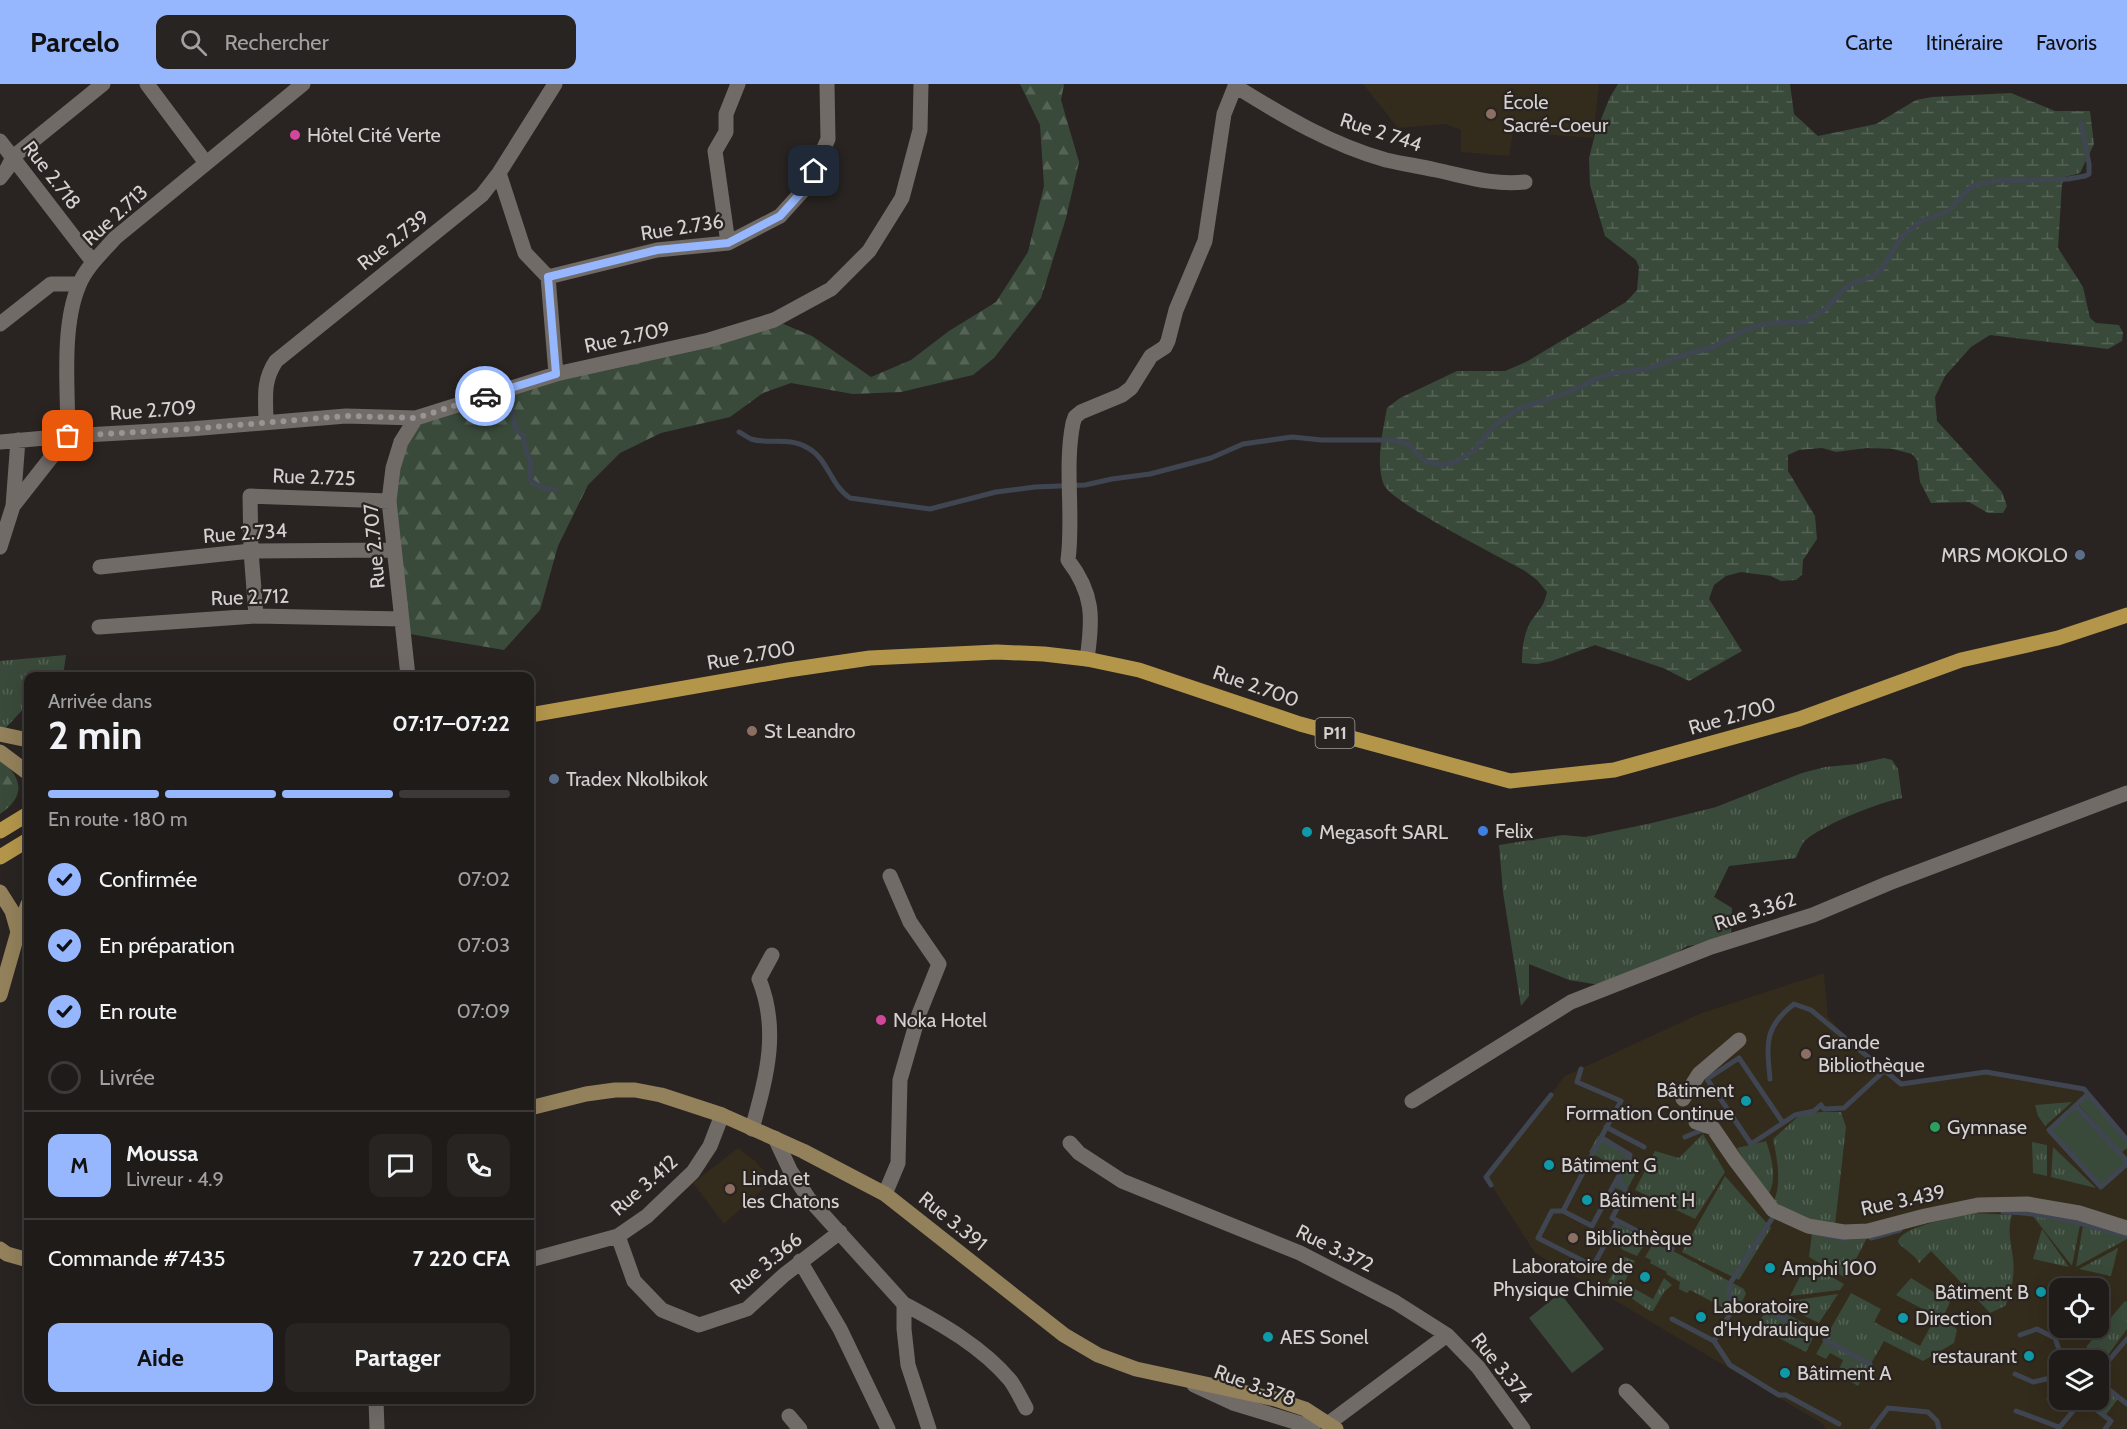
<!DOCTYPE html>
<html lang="fr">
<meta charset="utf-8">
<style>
:root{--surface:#1f1b19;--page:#272422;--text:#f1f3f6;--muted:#a1a1a2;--line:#3c3938;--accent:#96b6fd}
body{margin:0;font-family:Cabin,sans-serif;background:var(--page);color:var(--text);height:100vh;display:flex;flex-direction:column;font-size:22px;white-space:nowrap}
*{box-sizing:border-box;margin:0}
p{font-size:20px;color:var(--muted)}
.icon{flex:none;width:33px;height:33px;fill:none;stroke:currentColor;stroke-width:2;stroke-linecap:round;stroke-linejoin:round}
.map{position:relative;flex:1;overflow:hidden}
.panel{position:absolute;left:24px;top:588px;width:510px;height:732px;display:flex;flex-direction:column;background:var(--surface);border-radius:12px;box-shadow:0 6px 24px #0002,0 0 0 2px var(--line)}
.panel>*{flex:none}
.controls{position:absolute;left:2049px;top:1194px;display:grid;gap:12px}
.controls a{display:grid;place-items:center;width:60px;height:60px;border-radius:12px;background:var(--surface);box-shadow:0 6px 24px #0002,0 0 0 2px var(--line);font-size:30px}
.pin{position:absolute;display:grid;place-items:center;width:51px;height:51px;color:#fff;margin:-26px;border-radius:12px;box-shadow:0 3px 9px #0006}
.courier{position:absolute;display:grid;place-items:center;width:60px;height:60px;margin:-30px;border:4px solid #96b6fd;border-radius:50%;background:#fff;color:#222;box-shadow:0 2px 8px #0007}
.summary em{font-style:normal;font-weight:800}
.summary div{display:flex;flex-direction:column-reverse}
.summary{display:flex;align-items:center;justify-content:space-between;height:102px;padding:0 24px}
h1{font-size:39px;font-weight:800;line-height:45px}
.bar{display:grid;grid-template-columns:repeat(4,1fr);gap:9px 6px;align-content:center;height:72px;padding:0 24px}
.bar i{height:8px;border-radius:4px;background:var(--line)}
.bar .current{background:var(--accent)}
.bar p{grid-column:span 4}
.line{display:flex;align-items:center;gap:15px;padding:0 24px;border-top:2px solid var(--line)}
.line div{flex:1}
.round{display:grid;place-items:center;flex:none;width:63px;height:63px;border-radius:12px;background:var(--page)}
ol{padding:0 24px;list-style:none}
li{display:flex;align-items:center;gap:18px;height:66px}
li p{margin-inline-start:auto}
li .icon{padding:6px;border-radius:50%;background:var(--accent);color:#111;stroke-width:4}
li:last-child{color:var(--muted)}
li i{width:33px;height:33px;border:3px solid var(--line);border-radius:50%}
.button{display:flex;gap:12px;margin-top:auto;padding:12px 24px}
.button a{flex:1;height:69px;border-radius:12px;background:var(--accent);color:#111;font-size:24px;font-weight:800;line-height:69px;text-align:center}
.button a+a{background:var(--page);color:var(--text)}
header{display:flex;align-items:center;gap:36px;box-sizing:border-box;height:84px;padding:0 30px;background:var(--accent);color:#111}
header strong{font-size:28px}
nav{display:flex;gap:33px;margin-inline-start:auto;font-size:21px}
.search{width:420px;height:54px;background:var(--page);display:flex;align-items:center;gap:15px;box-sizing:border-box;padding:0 21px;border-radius:12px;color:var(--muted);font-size:22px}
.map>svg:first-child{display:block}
</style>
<header>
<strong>Parcelo</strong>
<div class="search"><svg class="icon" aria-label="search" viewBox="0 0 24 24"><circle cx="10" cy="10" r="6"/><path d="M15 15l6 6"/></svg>Rechercher</div>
<nav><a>Carte</a><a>Itinéraire</a><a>Favoris</a></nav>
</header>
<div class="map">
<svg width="2127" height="1345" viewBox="0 0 2127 1345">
<defs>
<pattern id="grass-tufts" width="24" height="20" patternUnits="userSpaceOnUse" patternTransform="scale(1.5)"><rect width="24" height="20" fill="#394a3a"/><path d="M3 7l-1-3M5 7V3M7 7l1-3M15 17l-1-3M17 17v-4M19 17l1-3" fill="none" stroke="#556355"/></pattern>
<pattern id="forest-firs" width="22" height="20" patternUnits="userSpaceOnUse" patternTransform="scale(1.5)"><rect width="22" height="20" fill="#394a3a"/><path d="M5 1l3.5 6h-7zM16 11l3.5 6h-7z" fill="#556355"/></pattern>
<pattern id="wetland-marsh" width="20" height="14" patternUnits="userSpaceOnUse" patternTransform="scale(1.5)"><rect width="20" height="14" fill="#394a3a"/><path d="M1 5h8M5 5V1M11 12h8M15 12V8" fill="none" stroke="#556355"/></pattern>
</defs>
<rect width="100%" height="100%" fill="#292421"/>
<!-- education -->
<path fill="#332b1b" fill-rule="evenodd" d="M1363,0H1599L1593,54L1513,48L1509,72L1461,68V46L1445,40L1398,44Z
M1824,889L1828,933L1855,963L1901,999L1986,988L2084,1005L2127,1055V1345H1825L1823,1340L1535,1169L1486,1093L1565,992L1699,930ZM2060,1204H2098V1244H2060ZM2060,1276H2098V1316H2060Z
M738,1064L753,1076L754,1075L772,1097L724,1140L693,1099Z"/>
<!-- grass -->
<path fill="url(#grass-tufts)" d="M66,571L63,592H28V620L0,650V577Z
M1884,674L1892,676L1898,685L1902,714C1877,719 1828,739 1808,754C1802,758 1799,767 1796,774L1729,782L1714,813L1732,824L1731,849L1717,859L1687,862L1664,877L1606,902L1569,896L1529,880V912L1521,922L1503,808L1499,761L1563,751L1585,753L1652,739L1716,723L1802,689L1825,683L1857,680Z
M2072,1018L2045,1042L2038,1032L2035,1021Z
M1822,1028H1841L1846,1043L1835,1141C1817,1138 1786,1132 1774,1117C1782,1097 1777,1075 1773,1055L1802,1029Z
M1703,1050L1725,1088L1695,1135L1635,1106L1655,1067L1679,1074Z
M1598,1052L1630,1071L1639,1083L1626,1108L1612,1103L1622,1086L1589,1068Z
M1766,1057C1772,1074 1777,1093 1769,1110L1750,1086L1737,1064Z
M2032,1058L2047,1061V1092L2033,1089Z
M2053,1063L2096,1104L2051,1093Z
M1725,1092L1771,1144L1739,1196L1682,1168Z
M1975,1129L2012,1131C2007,1147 2011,1158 2013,1174C2015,1190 2012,1207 2005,1222L1990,1229L1931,1167L1919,1179L1916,1174L1899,1160L1898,1157C1904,1141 1958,1133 1975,1129Z
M2032,1131L2080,1141L2072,1182Z
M1618,1140L1647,1156L1637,1172L1623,1166L1612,1155Z
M2083,1141L2127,1154V1155L2076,1183Z
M2042,1145L2069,1183L2033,1175Z
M1812,1149L1840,1155L1867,1154L1846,1194L1809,1173Z
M1653,1160L1673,1167L1744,1205L1746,1210L1735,1230L1690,1206L1687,1209L1679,1205L1680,1198L1666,1190L1667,1188L1650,1179L1651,1176L1645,1173Z
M2118,1164L2111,1192L2079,1185Z
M1622,1172L1635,1177L1624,1199L1653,1215L1664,1194L1672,1201L1664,1208L1653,1227H1650L1608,1198Z
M1807,1179L1844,1200L1840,1206L1790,1212Z
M1911,1194L1950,1218L1945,1229L1957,1246L1954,1259L1923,1277L1884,1257L1858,1302L1837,1290L1843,1276L1830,1269L1826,1275L1816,1270L1851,1209L1881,1225L1874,1238L1920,1262L1936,1232L1896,1211Z
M1838,1210L1819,1239L1784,1222L1796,1216Z
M2125,1217L2127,1218V1245L2105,1275L2086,1263Z
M1770,1221L1817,1246L1806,1268L1757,1243L1768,1222Z
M2099,1300L2118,1315L2105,1332L2087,1318L2088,1316H2098Z"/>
<!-- forest -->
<path fill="url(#forest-firs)" d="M1020,0H1064L1061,16L1079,78L1066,134L1041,214L994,274L973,291L901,308L853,310L791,299L763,309L730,333L661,349L620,369L588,401L558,462L540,526L504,566L404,549L389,417L416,334L774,236L812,252L871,293L911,276L949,247L996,218L1028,168L1044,102L1040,41Z
M0,676C23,693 26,713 0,730Z"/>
<!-- wetland -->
<path fill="url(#wetland-marsh)" d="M1618,0H1790L1794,30L1818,52L1876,40L1916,16L1932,13L2011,9L2055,27H2090L2094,60L2080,89L2065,93L2062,100L2058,164L2083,203L2090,234L2096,239L2119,241L2123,249L2122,257L2108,265L1990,251L1971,263L1945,292L1935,313L1937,337L2002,408L2007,422L2003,429H1988L1969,418L1931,419L1920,398L1917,376L1912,370L1893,365L1866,364L1836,368L1822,364L1799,366L1788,371V387L1815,432L1817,455L1803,476L1802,491L1796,496L1781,497L1771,492L1741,488L1726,492L1714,501L1709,515L1742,567L1689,597L1663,584L1595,561L1552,577L1537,580L1522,579C1522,564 1524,545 1534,533C1542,522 1544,521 1547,508L1537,496L1525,487C1502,474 1392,419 1384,401C1375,380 1383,346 1387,324L1400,314L1457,287H1505L1526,278L1626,218L1637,206L1639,183L1636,176L1605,152L1590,101L1589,74L1595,50L1610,13Z"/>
<!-- pitch -->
<path fill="#394a3a" d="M2089,1012L2127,1055V1064L2121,1069L2079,1021Z
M2076,1021L2127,1077V1080L2101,1103L2049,1046Z
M1560,1209L1604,1265L1572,1289L1529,1234Z"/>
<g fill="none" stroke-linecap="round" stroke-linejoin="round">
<!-- stream -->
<path stroke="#404651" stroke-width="5" d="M512,326L515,344L523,352L527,370L531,378L530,396C538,403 545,405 556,406
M739,348C743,350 747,353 751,355C770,361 788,352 808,364C828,375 831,402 850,414L930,425L996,408L1035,403L1085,401L1112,395L1150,390L1211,374L1243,360L1292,353L1322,356H1393L1409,360L1417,370L1427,378L1443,381L1456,378L1475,366L1494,342L1518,325L1569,308L1601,293L1614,289L1647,285L1678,273L1713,263L1743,247L1760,241L1773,239L1805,238L1827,224L1842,207L1851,200L1873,192L1881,186L1902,152L1923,136L1947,128L1970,104L1977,100L1995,97L2068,95L2085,92L2089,90V80L2081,39
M1581,985L1577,998L1621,1017L1604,1048L1563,1127H1552L1538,1154L1593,1182L1618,1137
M1770,995C1767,961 1763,944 1794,920L1811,926L1901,1000L1986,988L2084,1005L2127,1056
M2088,1010L2049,1046L2101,1103L2127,1080
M2076,1022L2127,1077
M1783,1039L1739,974L1707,995L1751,1060L1795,1031L1814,1027L1821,1021L1824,1025L1844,1024L1884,987
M1606,1043L1644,1063
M1685,1053L1702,1046L1704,1047
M1618,1094L1626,1108L1612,1134L1672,1165
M1491,1101L1486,1093L1551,1011
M1563,1127L1592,1142L1630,1071L1602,1054
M2003,1128C2045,1128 2086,1141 2127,1152
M1826,1152L1847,1155
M1871,1154L1900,1146
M1768,1226L1812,1250
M1672,1235L1714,1257L1730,1281L1779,1311H1786L1839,1340
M2020,1251L2037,1245L2055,1254L2062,1274L2061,1276
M1825,1256L1870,1280
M1714,1257L1731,1228L1729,1201L1773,1133
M2098,1289L2127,1255
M2015,1290L2033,1298L2055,1293L2060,1281
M2098,1297L2127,1320
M2049,1315L2079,1320L2058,1345
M2084,1316L2111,1337L2105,1345
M2016,1327L2059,1343
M1872,1345L1888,1324L1928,1328L1937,1337L1939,1345"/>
<!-- minor -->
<path stroke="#716b68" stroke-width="15" d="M147,0L206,79
M1235,2C1283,32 1332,61 1386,76C1403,80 1419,82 1436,86C1469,93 1491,101 1525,98
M0,57L93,178
M499,89L525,169L548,193L556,290
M0,94L7,85L13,73L103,0
M728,159L715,67L726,48V30L738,0
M548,193L657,166L728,159L780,132L807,102L828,55L827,0
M0,240L51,200H79
M266,339C266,315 262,298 276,277L482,111L499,89L555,0
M0,358L68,352C68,307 61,243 79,201C86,183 102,169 115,154L303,0
M13,422L18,356
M0,463L13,422L68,352L190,345L346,332L416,334L556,290L709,256L774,236L831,205L869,167L902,114L920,46L921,0
M100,483L251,467L393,466
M256,532L251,467L250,412L389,417
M99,543L256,532L402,535
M1087,575C1093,534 1094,510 1068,476C1074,431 1064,384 1073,339L1075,333L1081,328L1122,311L1131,304L1151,272L1165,263L1168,257L1176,226L1205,157L1224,30L1236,0
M408,592L389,417L393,384L401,358L416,334
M1683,1015L1699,990L1739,956
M1412,1017L1571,918L1711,863L1813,831L1889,799L2127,709
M1696,1038L1713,1044L1735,1076L1773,1126L1808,1142L1844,1148L1868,1147L1925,1132L1978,1121L2027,1120L2079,1129L2127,1144
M752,1045C766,994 780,947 759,895L772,871
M775,1054L790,1086L809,1115L904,1220V1245L908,1281L929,1345
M1070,1059L1079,1069L1122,1097L1300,1169L1395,1218L1447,1251L1329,1339
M885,1110L898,1079L900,996L919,930L939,880L910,838L890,792
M618,1152L634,1197L662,1226L699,1241L747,1225L784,1191L840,1148
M530,1176L618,1152L647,1132L693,1088L710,1062L722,1031
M800,1177L840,1245L888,1345
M904,1220C942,1240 982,1263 1010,1296C1016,1304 1021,1315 1026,1324
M1447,1251L1478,1283L1523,1345
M1194,1301L1233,1319L1308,1342L1313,1345
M1626,1307L1662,1345
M376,1316L377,1345
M789,1332L800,1345"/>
<!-- secondary -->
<path stroke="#92815a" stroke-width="15" d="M0,650L28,656
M0,668L28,689
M0,808L12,827L18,848
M0,911L18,848L28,820
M530,1024L586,1010L615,1006H635L661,1011L722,1031L803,1067L885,1110L1064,1251L1098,1271L1136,1285L1275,1315L1305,1325L1336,1345
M0,1165L7,1170L28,1176"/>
<!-- primary -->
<path stroke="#b4964b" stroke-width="15" d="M530,631L788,586L870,574L997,568L1044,570L1087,575L1139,586L1300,640L1510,697L1614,686L1799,635L1961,576L2058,554L2127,531
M0,747L28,730
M0,773L28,756"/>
</g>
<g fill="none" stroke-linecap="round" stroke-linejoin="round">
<!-- done -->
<path stroke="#989493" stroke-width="6" stroke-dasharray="0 10.8" d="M68,352L190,345L346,332L416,334L485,312"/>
<!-- route -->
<path stroke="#96b6fd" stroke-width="8" d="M485,312L556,290L548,193L657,166L728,159L780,132L807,102L814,87"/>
</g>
<!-- markers -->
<g fill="#8d6e63" stroke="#292421" stroke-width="2">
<circle cx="1491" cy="30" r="6"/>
<circle cx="752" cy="647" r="6"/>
<circle cx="1806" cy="970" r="6"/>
<circle cx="730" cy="1105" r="6"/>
<circle cx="1573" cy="1154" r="6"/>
</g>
<g fill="#d1479c" stroke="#292421" stroke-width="2">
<circle cx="295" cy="51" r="6"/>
<circle cx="881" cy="936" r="6"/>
</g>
<g fill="#5c6f8a" stroke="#292421" stroke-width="2">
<circle cx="2080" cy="471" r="6"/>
<circle cx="554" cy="695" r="6"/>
</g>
<circle fill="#3f7fe0" stroke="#292421" stroke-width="2" cx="1483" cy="747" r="6"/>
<g fill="#0f9aa8" stroke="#292421" stroke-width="2">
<circle cx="1307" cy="748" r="6"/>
<circle cx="1746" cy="1017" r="6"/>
<circle cx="1549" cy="1081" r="6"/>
<circle cx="1587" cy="1116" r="6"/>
<circle cx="1770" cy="1184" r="6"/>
<circle cx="1645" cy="1193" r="6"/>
<circle cx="2041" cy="1208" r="6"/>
<circle cx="1701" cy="1233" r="6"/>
<circle cx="1903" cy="1234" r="6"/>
<circle cx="1268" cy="1253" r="6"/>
<circle cx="2029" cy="1272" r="6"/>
<circle cx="1785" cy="1289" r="6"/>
</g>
<circle fill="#2e9e5b" stroke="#292421" stroke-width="2" cx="1935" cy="1043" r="6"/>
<g text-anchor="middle" stroke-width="4.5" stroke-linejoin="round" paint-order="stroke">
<!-- shield labels -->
<rect fill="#292421" stroke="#a19d9c" stroke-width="1.5" x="1315.5" y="634" width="39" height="30" rx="4.5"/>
<g font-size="18" font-weight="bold" fill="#d4d1d0">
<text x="1335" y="655">P11</text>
</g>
<!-- poi labels -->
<g font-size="20" fill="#d4d1d0" stroke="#292421" text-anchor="start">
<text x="1503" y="25">École<tspan x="1503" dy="23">Sacré-Coeur</tspan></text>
<text x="307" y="58">Hôtel Cité Verte</text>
<text x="2068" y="478" text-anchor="end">MRS MOKOLO</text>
<text x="764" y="654">St Leandro</text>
<text x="566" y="702">Tradex Nkolbikok</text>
<text x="1495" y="754">Felix</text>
<text x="1319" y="755">Megasoft SARL</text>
<text x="893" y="943">Noka Hotel</text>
<text x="1818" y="965">Grande<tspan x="1818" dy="23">Bibliothèque</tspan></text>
<text x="1734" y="1013" text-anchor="end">Bâtiment<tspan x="1734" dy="23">Formation Continue</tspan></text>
<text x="1947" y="1050">Gymnase</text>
<text x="1561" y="1088">Bâtiment G</text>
<text x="742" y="1101">Linda et<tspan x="742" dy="23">les Chatons</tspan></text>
<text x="1599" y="1123">Bâtiment H</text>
<text x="1585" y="1161">Bibliothèque</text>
<text x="1633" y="1189" text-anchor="end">Laboratoire de<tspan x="1633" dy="23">Physique Chimie</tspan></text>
<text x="1782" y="1191">Amphi 100</text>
<text x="2029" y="1215" text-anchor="end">Bâtiment B</text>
<text x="1713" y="1229">Laboratoire<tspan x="1713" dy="23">d'Hydraulique</tspan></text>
<text x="1915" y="1241">Direction</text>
<text x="1280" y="1260">AES Sonel</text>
<text x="2017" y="1279" text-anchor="end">restaurant</text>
<text x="1797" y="1296">Bâtiment A</text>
</g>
<!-- street labels -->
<g font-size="20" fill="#d4d1d0" stroke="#292421">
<text transform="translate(1381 48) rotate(18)" y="7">Rue 2 744</text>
<text transform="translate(52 91) rotate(52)" y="7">Rue 2.718</text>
<text transform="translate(115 131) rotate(-42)" y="7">Rue 2.713</text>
<text transform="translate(682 143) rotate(-9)" y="7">Rue 2.736</text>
<text transform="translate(393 156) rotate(-38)" y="7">Rue 2.739</text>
<text transform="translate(627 253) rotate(-12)" y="7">Rue 2.709</text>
<text transform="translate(153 326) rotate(-4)" y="7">Rue 2.709</text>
<text transform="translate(314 393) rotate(2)" y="7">Rue 2.725</text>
<text transform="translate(245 449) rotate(-4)" y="7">Rue 2.734</text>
<text transform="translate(374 462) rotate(-95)" y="7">Rue 2.707</text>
<text transform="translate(250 513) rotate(-2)" y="7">Rue 2.712</text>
<text transform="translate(751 571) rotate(-10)" y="7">Rue 2.700</text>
<text transform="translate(1256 602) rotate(19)" y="7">Rue 2.700</text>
<text transform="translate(1732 632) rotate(-16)" y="7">Rue 2.700</text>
<text transform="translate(1755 827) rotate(-18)" y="7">Rue 3.362</text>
<text transform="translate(644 1101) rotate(-41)" y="7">Rue 3.412</text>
<text transform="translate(1903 1116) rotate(-12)" y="7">Rue 3.439</text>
<text transform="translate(953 1137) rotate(39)" y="7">Rue 3.391</text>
<text transform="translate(1335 1164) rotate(26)" y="7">Rue 3.372</text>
<text transform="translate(766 1179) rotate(-39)" y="7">Rue 3.366</text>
<text transform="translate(1502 1284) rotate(51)" y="7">Rue 3.374</text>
<text transform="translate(1255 1301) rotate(20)" y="7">Rue 3.378</text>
</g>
</g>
</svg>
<div class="controls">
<a><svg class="icon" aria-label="locate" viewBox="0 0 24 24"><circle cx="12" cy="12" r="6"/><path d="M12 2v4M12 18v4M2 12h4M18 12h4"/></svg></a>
<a><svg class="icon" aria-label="layers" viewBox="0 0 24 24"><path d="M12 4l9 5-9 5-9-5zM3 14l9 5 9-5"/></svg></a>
</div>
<div class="pin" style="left:68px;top:352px;background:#ea580c"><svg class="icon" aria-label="bag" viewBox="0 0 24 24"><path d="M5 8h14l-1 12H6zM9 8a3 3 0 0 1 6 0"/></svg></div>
<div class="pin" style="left:814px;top:87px;background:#1f2937"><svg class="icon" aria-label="home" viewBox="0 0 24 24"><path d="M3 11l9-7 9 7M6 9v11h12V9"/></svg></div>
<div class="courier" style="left:485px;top:312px"><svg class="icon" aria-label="car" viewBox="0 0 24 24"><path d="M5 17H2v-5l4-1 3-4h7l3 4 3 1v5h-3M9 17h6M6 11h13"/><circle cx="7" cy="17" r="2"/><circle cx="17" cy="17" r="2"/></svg></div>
<section class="panel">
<div class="summary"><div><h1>2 min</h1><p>Arrivée dans</p></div><em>07:17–07:22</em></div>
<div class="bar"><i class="current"></i><i class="current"></i><i class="current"></i><i></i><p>En route · 180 m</p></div>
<ol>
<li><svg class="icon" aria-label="check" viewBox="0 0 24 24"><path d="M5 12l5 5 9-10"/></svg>Confirmée<p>07:02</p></li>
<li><svg class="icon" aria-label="check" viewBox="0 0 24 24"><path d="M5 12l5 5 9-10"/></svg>En préparation<p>07:03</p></li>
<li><svg class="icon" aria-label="check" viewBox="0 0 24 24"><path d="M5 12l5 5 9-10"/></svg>En route<p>07:09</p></li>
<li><i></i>Livrée</li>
</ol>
<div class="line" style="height:108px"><b class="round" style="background:var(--accent);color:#111">M</b><div><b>Moussa</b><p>Livreur · 4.9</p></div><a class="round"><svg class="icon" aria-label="chat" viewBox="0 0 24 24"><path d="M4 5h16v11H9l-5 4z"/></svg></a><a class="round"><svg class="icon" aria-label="phone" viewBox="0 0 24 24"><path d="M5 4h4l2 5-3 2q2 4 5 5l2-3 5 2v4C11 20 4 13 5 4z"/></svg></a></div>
<div class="line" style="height:78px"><div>Commande #7435</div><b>7 220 CFA</b></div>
<div class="button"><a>Aide</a><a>Partager</a></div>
</section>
</div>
